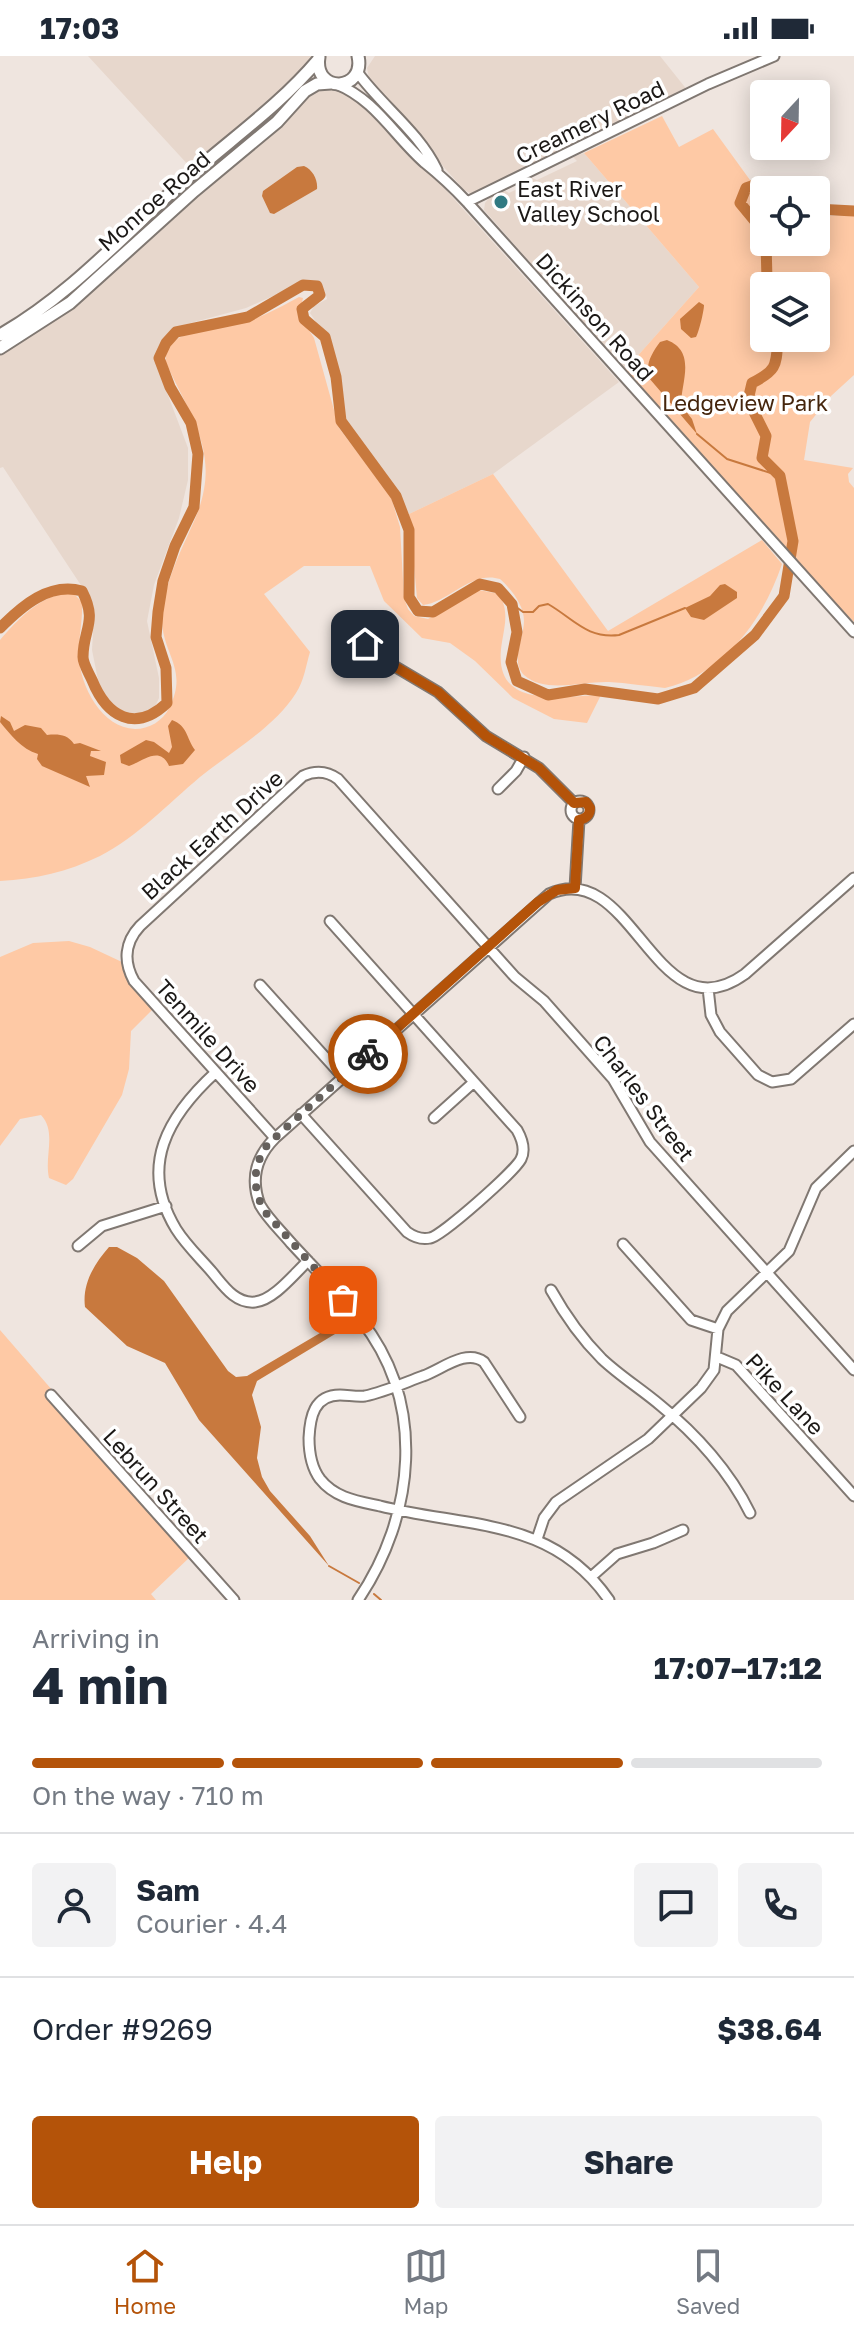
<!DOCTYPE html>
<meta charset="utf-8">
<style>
:root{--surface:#fff;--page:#f2f2f3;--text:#1f2937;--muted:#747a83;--line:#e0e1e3;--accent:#b45309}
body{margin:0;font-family:"Golos Text",sans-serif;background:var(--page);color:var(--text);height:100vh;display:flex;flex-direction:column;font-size:30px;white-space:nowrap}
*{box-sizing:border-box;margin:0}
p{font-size:26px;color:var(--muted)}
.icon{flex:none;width:44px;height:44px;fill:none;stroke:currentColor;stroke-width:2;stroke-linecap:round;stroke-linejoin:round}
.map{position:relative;height:1544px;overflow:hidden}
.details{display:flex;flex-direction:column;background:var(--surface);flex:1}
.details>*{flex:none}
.needle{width:52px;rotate:202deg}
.tools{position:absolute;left:750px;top:24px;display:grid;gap:16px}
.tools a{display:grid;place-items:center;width:80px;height:80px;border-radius:8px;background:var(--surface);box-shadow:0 4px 20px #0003;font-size:40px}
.pin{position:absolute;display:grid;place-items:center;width:68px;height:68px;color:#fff;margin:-34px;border-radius:16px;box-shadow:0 4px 12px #0006}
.courier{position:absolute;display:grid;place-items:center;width:80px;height:80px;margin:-40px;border:6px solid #b45309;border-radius:50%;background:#fff;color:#222;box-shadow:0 2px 10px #0007}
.head em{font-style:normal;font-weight:700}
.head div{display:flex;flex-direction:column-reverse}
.head{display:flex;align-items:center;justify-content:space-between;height:136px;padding:0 32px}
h1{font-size:52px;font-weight:700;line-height:60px}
.bar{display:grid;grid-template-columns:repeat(4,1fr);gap:12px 8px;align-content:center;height:96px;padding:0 32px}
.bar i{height:10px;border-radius:6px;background:var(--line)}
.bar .current{background:var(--accent)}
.bar p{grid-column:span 4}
.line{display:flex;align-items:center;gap:20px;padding:0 32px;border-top:2px solid var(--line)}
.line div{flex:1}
.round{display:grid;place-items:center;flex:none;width:84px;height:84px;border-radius:8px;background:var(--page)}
.primary-button{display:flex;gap:16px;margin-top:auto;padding:16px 32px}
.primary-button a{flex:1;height:92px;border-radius:8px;background:var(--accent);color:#fff;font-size:32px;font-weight:700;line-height:92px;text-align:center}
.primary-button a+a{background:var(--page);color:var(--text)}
.status{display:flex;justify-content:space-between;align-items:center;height:56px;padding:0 40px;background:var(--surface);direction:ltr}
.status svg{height:22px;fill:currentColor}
.menu{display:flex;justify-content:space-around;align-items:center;height:112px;border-top:2px solid var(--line);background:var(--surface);font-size:22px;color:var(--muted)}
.menu a{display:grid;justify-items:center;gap:4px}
.menu .current{color:var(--accent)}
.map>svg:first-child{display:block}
</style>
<div class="status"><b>17:03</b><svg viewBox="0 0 49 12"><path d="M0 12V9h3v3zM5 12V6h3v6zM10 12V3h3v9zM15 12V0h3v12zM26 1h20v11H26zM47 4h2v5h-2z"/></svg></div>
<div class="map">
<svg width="854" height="1544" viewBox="0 0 854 1544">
<rect width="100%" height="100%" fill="#efe5df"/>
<!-- built -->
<path fill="#e7d7cc" d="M88,0H313L289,31L191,112Z
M375,0H660L688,35L474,139L464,134L370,27L367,12Z
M329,31L341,35L358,45L409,93L619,326L493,418L409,458L387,419L347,369L338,316L329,285L310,257L314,250L327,243L325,235L311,228H300L246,252L176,271L161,287L155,305L188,392V424L179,462L154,529L147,565L159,622V642L153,655L131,661L113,650L99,629L92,594L94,558L92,546L3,411L0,412V299L33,279L69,253L303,42L319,33Z
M584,97L699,231L625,314L484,154L485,147L489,142L504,134L509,137L521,131L518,129L532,122L537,124L577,105L573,101Z"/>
<!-- green -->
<path fill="#fec9a5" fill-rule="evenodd" d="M662,60L679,91L713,73L750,124L764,135V186H816V160L854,159V319L831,340L810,366L804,404L853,412L848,418L849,426L854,432V566L786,496L625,314L699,231L584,97ZM764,230H816V282H764Z
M299,241L303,242L299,259L314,282L339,372L391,441L400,471L404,542L408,553L414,560L428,563L479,534L499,538C509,555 505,568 502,586C490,655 559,640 601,639L587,667L554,663L513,642L475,605L450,587L422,582L384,545L370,510H304L264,538L310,596C306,609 304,625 296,637C275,671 231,696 200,721C168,748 137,781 100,800C67,816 36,823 0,825V584C18,563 45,534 74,538L82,546C83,565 78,583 79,601C80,630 102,672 135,673C149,673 163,665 169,652C190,612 160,597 162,559C165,527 178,501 191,472C224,403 195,369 166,307C162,271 222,272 247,265C265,260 282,250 299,241Z
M493,418L608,575L762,484L782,508C763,564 725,617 665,632C646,630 627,627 609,626C583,625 545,638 524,619C510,605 524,582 524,565C524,549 511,533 500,523C472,514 449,546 423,549L417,542L409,458Z
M69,885L90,891L122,906L127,922L153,953L131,975L129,1013L122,1039L73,1123L66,1129L49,1122C44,1100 57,1076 41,1059L20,1063L0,1090V901L33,887Z
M0,1274L105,1395L191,1500L151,1538L156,1544H0Z"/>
<!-- water -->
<path fill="#c8793e" d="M304,110C313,114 318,124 317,133L274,158L270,157L262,140L263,135L297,111Z
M699,246L704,249C704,255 699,276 696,281L691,282L681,273L680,263Z
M667,284C697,296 681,326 681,349L692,363L697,378L649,322C645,308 652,297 660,286Z
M725,528L737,536V542L704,564L691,561L685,552L710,540L720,529Z
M1,660L10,666L14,675L25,669L41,672L47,679C58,678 67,678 74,688L80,687L101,695H91L90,700L106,706L104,719L86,720L90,731L42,710L37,703L38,698C21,693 11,679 0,666Z
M172,664C188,670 186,682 195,694L183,708L169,710C160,689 143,705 129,710L121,707L120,699L146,684L154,686L169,697L172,691L168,670Z
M109,1191H117L137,1202L164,1225L228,1315L236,1321L247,1320L337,1267L345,1265L347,1268L345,1272L257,1325L252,1339L261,1371L257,1402L262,1421L270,1435L310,1480L329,1510L199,1364L165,1307L127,1290L85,1251C82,1228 94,1208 109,1191Z"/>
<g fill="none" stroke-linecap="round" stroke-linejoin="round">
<!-- stream -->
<path stroke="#c8793e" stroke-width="2" d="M697,378L727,403L780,420
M512,548L523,556H533L539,550L548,548C574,563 587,583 619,579L685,552
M329,1510L359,1527
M374,1538L381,1544"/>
<!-- river -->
<path stroke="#c8793e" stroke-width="11" d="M816,153L854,155
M764,181L759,170L740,147L746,132L763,126L775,134
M766,186L767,224L770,230
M0,572C22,550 49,526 82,535C98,566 83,573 83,601C83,608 89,617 92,624C107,661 135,677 167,647L166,612L156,581L158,556L163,525L175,490L194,451L198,398L191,367L170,331L159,302L166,287L176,276L248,261L303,229L317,230L320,239L302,253L304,263L325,281L336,321L341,365L396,440L409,474V541L418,555L433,556L480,528L498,532L512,548L517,576L511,606L517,625L548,639L585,633L658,643L694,632L755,579L784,540L793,485L780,420L762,402L766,380L748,344L752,327C778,314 776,309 778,282"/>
<!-- minor casing -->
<g stroke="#807872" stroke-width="13">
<path id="minor" d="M358,17C382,50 419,76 437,114
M336,28C375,43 395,81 425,107C440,119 453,131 467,146L854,576
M467,146L708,28L774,0
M348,570L384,604L438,636L486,680L539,712L574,747
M498,733L516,715L524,701
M571 754a9 9 0 1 1 18 0a9 9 0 1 1-18 0Z
M575,832L579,764
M260,929L343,1021
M708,932L711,959L720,976L758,1019L772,1026L791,1023L854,968
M216,1016C168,1060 138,1110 176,1173C186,1189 200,1202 212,1216C223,1229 235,1248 255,1246C274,1244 294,1218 308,1205
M301,1058L407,1176C414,1181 421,1184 430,1182C442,1180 515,1115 521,1103C526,1093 522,1083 517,1074L330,865
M434,1062L474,1026
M275,1082L134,925C123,905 125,886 140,870L303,720C316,714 327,715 338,723L515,921L544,945L613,1023L650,1086L854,1314
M623,1188L691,1264L718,1273
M78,1190L102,1170L166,1150
M551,1234C565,1259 582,1283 602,1303C620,1320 641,1333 660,1349C696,1378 730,1416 750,1457
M717,1301L736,1309L854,1440
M51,1339L234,1544
M520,1361L484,1306C466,1292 441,1314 423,1320C404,1327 384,1336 365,1340C357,1341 348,1339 340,1339C314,1339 310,1361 309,1382C309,1397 311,1411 320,1423C335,1442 357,1445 380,1450C467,1472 552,1461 609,1544
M537,1483L544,1462L556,1446L648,1383L701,1332L714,1314L718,1273L727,1255L789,1195L816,1132L854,1095
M591,1521L617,1498L653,1487L683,1474
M358,1544C415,1460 427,1348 361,1264C339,1237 314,1212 291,1187C281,1175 268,1163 260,1149C250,1123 256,1101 275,1082L549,838C633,800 655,983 745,918L854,822"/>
</g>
<!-- major casing -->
<g stroke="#807872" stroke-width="15">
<path id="major" d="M319,1C313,38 366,36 358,0
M0,279C71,239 127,175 187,122C231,83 280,49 318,4
M0,292L70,247L194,135L277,66L305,35L317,28L331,27"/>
</g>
<!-- minor -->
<use href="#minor" stroke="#fff" stroke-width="9"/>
<!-- major -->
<use href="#major" stroke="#fff" stroke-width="11"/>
</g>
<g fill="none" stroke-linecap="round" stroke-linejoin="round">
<!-- done -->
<path stroke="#65605c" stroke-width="8" stroke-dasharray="0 14.4" d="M343,1244L265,1156C252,1133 252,1110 268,1088L368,998"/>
<!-- route -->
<path stroke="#b45309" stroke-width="10" d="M365,588L384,604L438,636L486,680L539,712L574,747L586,746L590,752C590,759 587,762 579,764L575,832L557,834L538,846L368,998"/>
</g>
<!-- markers -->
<circle fill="#317a82" stroke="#fff" stroke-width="3" cx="501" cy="146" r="8"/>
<g text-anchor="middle" stroke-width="7" stroke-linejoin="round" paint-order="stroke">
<!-- street labels -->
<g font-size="22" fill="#1b1816" stroke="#fff">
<text transform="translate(590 66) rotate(-26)" y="8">Creamery Road</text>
<text transform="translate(154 145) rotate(-41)" y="8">Monroe Road</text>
<text transform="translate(595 261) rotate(48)" y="8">Dickinson Road</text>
<text transform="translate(212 779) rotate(-42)" y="8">Black Earth Drive</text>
<text transform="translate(208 980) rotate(48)" y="8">Tenmile Drive</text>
<text transform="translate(644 1042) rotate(53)" y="8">Charles Street</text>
<text transform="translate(785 1338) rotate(47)" y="8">Pike Lane</text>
<text transform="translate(156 1430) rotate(48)" y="8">Lebrun Street</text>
</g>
<!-- poi labels -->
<g font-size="22" fill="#1b1816" stroke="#fff" text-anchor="start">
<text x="517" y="141">East River<tspan x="517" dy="25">Valley School</tspan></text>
</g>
<!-- park labels -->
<g font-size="22" fill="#45250c" stroke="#fff">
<text x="745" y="355">Ledgeview Park</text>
</g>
</g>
</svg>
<div class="tools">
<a><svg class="needle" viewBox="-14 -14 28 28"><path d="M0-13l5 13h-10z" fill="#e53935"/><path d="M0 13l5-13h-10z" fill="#747a83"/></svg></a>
<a><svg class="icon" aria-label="locate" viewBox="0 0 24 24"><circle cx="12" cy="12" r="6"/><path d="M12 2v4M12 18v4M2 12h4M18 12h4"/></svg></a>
<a><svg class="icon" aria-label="layers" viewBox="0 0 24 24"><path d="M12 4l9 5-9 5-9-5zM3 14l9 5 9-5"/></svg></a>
</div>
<div class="pin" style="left:343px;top:1244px;background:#ea580c"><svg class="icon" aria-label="bag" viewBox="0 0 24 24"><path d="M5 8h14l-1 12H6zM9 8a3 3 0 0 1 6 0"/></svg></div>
<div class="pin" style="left:365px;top:588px;background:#1f2937"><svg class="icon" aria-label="home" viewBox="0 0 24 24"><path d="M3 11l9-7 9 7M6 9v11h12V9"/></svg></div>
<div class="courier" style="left:368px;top:998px"><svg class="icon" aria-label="bike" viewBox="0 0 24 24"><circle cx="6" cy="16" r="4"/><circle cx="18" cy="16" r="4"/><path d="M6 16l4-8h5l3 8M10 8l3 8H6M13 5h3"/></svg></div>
</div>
<section class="details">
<div class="head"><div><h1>4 min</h1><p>Arriving in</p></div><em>17:07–17:12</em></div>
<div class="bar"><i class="current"></i><i class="current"></i><i class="current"></i><i></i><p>On the way · 710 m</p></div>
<div class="line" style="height:144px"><a class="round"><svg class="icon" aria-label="person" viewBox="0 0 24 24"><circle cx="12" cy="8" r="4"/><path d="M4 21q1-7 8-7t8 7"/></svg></a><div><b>Sam</b><p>Courier · 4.4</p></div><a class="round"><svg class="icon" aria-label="chat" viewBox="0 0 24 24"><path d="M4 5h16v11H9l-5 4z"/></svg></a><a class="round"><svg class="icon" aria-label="phone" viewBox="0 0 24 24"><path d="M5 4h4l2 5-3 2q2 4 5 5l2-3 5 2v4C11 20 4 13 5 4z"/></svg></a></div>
<div class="line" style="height:104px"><div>Order #9269</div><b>$38.64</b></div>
<div class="primary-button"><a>Help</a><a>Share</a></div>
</section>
<nav class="menu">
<a class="current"><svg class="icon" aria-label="home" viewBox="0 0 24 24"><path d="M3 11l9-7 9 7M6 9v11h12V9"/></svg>Home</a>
<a><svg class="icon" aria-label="map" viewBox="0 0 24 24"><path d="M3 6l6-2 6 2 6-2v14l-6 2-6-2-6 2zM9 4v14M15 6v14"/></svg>Map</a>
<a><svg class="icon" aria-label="saved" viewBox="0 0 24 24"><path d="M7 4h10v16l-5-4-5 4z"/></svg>Saved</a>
</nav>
